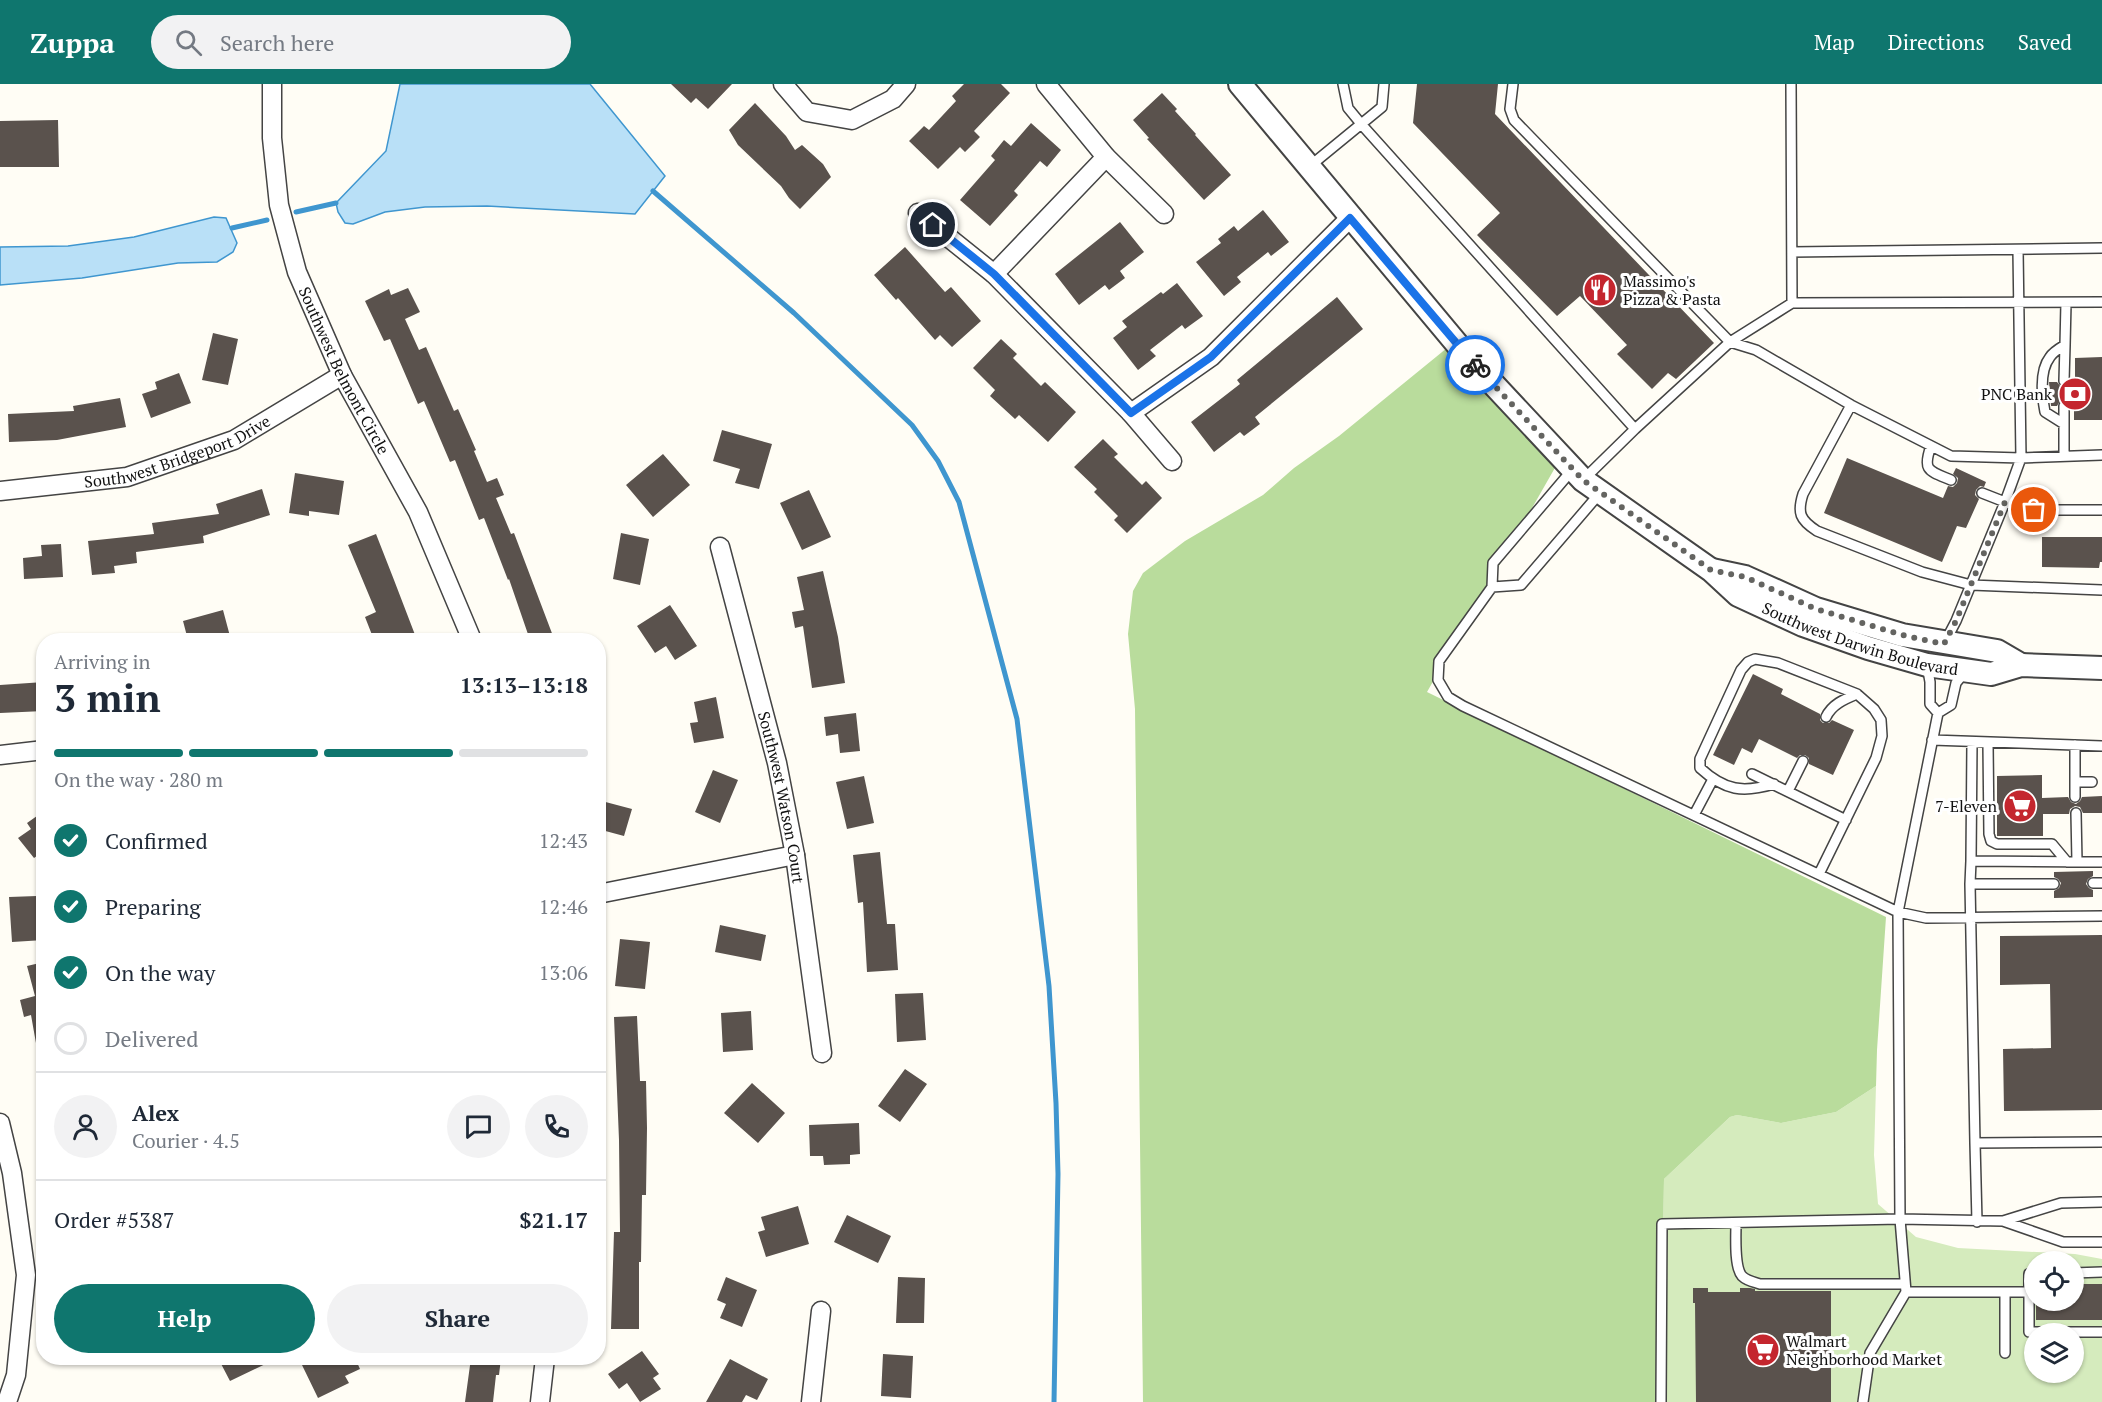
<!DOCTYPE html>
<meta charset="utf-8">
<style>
:root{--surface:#fff;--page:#f2f2f3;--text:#1f2937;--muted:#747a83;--line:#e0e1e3;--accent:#0f766e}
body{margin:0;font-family:"PT Serif",serif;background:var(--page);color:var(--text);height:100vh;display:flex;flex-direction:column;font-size:22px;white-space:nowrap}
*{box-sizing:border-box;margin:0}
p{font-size:20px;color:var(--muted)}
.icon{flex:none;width:33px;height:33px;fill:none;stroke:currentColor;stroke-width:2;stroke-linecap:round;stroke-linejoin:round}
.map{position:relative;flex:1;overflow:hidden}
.panel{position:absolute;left:36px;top:549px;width:570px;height:732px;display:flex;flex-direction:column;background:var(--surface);border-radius:24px;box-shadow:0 2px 4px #0004}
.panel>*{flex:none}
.controls{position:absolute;left:2024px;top:1167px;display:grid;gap:12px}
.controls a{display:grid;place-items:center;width:60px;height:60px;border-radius:50%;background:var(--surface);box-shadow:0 2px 4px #0004;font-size:30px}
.pin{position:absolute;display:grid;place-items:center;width:51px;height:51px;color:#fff;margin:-26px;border:3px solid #fff;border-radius:50%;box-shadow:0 2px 6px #0007}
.courier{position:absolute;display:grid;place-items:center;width:60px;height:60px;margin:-30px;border:4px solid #1a73e8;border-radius:50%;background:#fff;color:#222;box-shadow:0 2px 8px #0007}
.summary em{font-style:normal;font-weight:700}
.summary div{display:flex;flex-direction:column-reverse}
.summary{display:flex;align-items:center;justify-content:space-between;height:102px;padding:0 18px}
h1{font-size:39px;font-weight:700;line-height:45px}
.bar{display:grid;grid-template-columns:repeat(4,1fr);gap:9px 6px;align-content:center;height:72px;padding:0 18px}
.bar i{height:8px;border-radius:4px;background:var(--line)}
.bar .on{background:var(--accent)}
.bar p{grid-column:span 4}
.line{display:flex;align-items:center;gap:15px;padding:0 18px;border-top:2px solid var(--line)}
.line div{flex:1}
.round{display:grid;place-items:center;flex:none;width:63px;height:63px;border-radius:32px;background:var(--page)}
ol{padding:0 18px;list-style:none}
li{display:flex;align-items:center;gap:18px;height:66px}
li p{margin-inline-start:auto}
li .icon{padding:6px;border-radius:50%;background:var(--accent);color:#fff;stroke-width:4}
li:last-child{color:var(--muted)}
li i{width:33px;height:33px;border:3px solid var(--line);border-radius:50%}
.button{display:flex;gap:12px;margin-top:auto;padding:12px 18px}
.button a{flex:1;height:69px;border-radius:36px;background:var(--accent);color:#fff;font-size:24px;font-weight:700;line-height:69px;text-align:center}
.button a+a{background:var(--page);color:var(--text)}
header{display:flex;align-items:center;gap:36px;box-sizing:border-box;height:84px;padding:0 30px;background:var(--accent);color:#fff}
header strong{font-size:28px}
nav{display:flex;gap:33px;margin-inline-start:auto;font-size:21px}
.search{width:420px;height:54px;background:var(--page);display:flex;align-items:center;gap:15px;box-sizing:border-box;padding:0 21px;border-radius:33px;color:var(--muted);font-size:22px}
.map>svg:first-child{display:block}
</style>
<header>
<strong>Zuppa</strong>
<div class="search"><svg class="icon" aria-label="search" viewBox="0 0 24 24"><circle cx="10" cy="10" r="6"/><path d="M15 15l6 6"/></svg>Search here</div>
<nav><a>Map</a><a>Directions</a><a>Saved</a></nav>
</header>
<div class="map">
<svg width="2102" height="1318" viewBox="0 0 2102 1318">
<rect width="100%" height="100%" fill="#fffdf5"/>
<!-- green -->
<path fill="#d5ebbd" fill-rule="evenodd" d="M1876,1002L1874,1071L1878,1120L1916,1153L1958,1164L2075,1170L2102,1175V1318H1660L1664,1095L1730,1033L1737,1031L1781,1039L1836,1028ZM2034,1178H2073V1216H2034ZM2034,1250H2073V1288H2034Z"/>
<!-- forest -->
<path fill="#b9dc9c" d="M1447,264L1556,382L1427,608L1886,833L1877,966L1876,1002L1836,1028L1781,1039L1737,1031L1730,1033L1664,1095L1660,1318H1143L1135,625L1128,550L1133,507L1143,489L1185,457L1263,411L1294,384L1339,352Z"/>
<!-- water -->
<path fill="#b9e0f7" stroke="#3f96cf" stroke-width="1.5" d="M400,0H590L665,92L635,130L487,122L425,123L385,128L353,140L345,139L338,128L336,119L386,67Z
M214,133L226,134L237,159L233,168L217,178L178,179L82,194L0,201V163L68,162L134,153Z"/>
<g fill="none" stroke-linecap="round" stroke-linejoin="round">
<!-- stream -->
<path stroke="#3f96cf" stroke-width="5" d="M653,107L794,229L912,341L938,377L959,418L1017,635L1049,902L1056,1019L1058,1090L1054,1318
M296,128L336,119
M232,144L267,136"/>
</g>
<!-- building -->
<path fill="#5a524d" d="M671,0H732L708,25L696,14L691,19Z
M964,0H1001L1010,9L974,47L980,53L965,68L960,63L938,85L909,57L924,42L929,46L956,17L952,12Z
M1417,0H1498L1495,30L1714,259L1676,295L1668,289L1652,305L1617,270L1627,261L1580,212L1557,232L1477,151L1500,129L1413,39Z
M1162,9L1177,25L1175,27L1196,50L1195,51L1231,91L1204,116L1147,55L1149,54L1133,36Z
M755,19L786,52L795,66L802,61L823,80L831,93L800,125L789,114L781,102L738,61L729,46Z
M58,36L59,83H0V37Z
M1031,39L1061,66L1047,83L1040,77L1014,107L1018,111L990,142L960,116L995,76L991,72L1004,56L1011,62Z
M1263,126L1289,158L1271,172L1268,168L1237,193L1241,198L1224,212L1196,178L1221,159L1218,155L1234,142L1238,147Z
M1120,138L1144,168L1120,187L1125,194L1109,206L1105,201L1079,221L1055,190Z
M905,163L945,208L951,203L981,237L952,263L940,251L935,256L898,214L896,216L874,191Z
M1177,199L1203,232L1185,245L1182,241L1150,266L1156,272L1138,286L1113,254L1127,243L1122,237L1161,208L1163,210Z
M408,204L420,228L405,235L419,266L426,263L454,327L458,325L476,366L474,367L487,398L497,394L504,411L496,414L511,450L514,449L553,552L540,556H530L509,495L508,496L484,434L479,436L455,376L450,378L424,317L418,320L390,255L384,257L365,217L389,205L391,211Z
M1337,213L1363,245L1255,333L1260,340L1244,352L1240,348L1214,368L1191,338L1240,300L1237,296Z
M213,249L238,255L228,301L202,296Z
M1001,255L1017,270L1013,274L1041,302L1045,298L1076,328L1048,358L1019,331L1015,335L990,312L995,306L973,284Z
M2102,273V336H2074V322H2071L2069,318L2065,315L2060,317L2057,322H2051L2049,298H2057L2061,303H2067L2071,297H2075V274Z
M179,289L191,319L151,334L142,310L157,305L155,298Z
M120,314L126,343L57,356L9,358L8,330L74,327L73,322Z
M722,346L772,360L759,405L735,399L740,385L713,377Z
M1103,355L1118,370L1114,373L1142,401L1146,397L1162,414L1127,449L1114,436L1118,432L1094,408L1097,405L1074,383Z
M663,370L690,401L653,433L626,401Z
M1847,374L1943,414L1948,402L1953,403L1957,399L1958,394L1953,390L1956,384L1986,398L1984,403L1980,402L1976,406L1975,411L1979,415L1966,444L1957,442L1942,478L1824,429Z
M295,389L344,397L339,431L309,427V432L289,429Z
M262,405L270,431L203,452L204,459L136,468L137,479L114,482L115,489L92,491L88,457L154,450L152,439L219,430L216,420Z
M809,406L831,453L802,466L780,419Z
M621,449L649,455L640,501L613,495Z
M376,450L394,496L417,556H374L365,533L376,528L348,461Z
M2042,453H2102V478H2100L2099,484L2042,483Z
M61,460L63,493L24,495L23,474L42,472L41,461Z
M823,487L838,553L845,599L812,604L803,542L795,544L792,528L804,526L797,493Z
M670,521L697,562L675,576L666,562L655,569L637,542Z
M223,526L231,556H188L183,537Z
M1753,590L1783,605L1781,610L1820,630V636L1823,639H1829L1832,636L1854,646L1833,691L1809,680V674L1805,671H1800L1797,674L1759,655L1752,669L1742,664L1734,681L1713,671Z
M44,598V627L0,629V601Z
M716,613L724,654L694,659L690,639L698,638L694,618Z
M856,629L860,667L840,669L838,650L826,652L824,633Z
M713,686L738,696L720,739L695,728Z
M2042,691V714L2068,713L2071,718L2076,720L2080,717L2082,713L2102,712V729H2083L2080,723L2075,722L2070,725L2069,730H2043V752H1997V692Z
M864,692L874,739L847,745L836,698Z
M598,716L632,725L624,752L598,745Z
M44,727V767L34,774L18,754L31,745L27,739Z
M880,768L887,840H895L898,886L867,888L863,818L858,819L853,771Z
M2093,787V792L2088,795L2086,800L2089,804L2093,806V813L2054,814V807L2059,804L2061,799L2058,795L2054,793V788Z
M37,812L38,835L44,834V856L12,858L9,813Z
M720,841L766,851L761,877L715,868Z
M2102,851V1026L2004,1027L2003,965L2051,964L2050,900L2000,901V852Z
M620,855L650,858L645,905L615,902Z
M44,878V958L36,959L31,931L24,933L20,916L35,912L27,882Z
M923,909L926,956L897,958L895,910Z
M751,927L753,966L723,968L721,929Z
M637,932L640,997H646L647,1044L646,1111H642L641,1178H639V1245H611L614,1148H620L619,1056L614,933Z
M905,985L927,1000L900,1038L878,1022Z
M752,999L785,1029L758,1059L724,1029Z
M859,1039L860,1070L850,1071V1080L824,1081L823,1072H810L809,1041Z
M798,1122L809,1160L766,1173L758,1148L765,1146L761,1133Z
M847,1131L891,1152L878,1179L834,1158Z
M726,1193L757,1206L742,1243L720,1234L726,1220L717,1216Z
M898,1193L925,1194L924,1239H896Z
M2073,1200H2102V1236H2036V1216H2073Z
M1693,1204H1708V1208H1740V1204H1750L1755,1205V1207H1831V1318H1696L1695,1219H1693Z
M642,1267L659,1290L653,1294L661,1305L640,1318L627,1299L619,1305L608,1290Z
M883,1270L913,1272L911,1314L881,1312Z
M218,1274H278L230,1297Z
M318,1274H355L360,1285L345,1292L349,1299L318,1314L302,1281Z
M471,1274H501L499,1291H496L493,1318H465Z
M730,1275L768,1295L757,1316L746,1311L742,1318H706Z"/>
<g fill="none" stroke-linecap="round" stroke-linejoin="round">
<!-- service casing -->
<g stroke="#444" stroke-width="12">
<path id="service" d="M1343,0L1348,24L1362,41L1635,345
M1513,0L1510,25L1514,36L1730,258L1756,266L1851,321L1951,372L2021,374L2102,371
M1791,0L1792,219
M1310,82L1382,23L1384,0
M1792,168L2102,164
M2064,297L2065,261
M1851,321L1803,410C1797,429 1800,436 1817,447L1922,488L1971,501L2102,506
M2064,322V340
M1931,362C1922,387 1929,387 1951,396
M2064,372V340L2045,328C2042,312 2039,287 2050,273C2053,268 2060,264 2065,261L2066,219
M1573,385L1493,479L1492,503L1439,577L1438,596L1448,613L1463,622L1898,828L1926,834L2102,832
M1583,396L1635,345L1730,258L1792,219L2102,218
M1982,409L2005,418L2034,426H2102
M1492,503L1521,501L1600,409
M1945,558L1956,537L2005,418L2021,374L2018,166
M1927,581L1930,598V620L1938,629
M1965,588L1956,599L1951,621L1938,629L1898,828L1900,1135L2003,1137L2061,1119L2102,1118
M1826,633C1832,620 1845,615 1857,610
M1932,656L2102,662
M1988,660L1989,750L1991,757L1997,760H2052L2067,778
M2075,661V713
M1752,690L1846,736
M2075,698H2092
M1774,700C1743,709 1725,707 1700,684V675L1741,586L1748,578L1755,575L1778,579L1857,610L1874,625L1881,636L1882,652L1876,674L1819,790
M1788,707L1803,677
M2076,729L2077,778
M1694,731L1713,695
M1971,777L1972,659
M2102,778L1971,777L1970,800L1975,1059L2102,1058
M2093,799H2102
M1970,800H2054
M1975,1059L1977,1138
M2003,1137L2063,1158H2102
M1736,1139C1736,1152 1734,1183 1742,1192C1747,1197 1754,1198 1760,1200H1905
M2034,1189L2029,1190V1248H2102
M2073,1189L2102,1188
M1906,1208H2030
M2005,1208V1269
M1661,1318L1662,1140L1900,1135L1906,1208L1870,1269L1863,1318"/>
</g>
<!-- minor casing -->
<g stroke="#444" stroke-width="21">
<g id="minor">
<path id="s1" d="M272,0V54L279,121L297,188L342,291L418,428L472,556"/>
<path d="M783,0L807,28L852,36L893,15L906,0"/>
<path d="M1046,0L1106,73L1164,130"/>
<path d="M918,129L994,190L1131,329L1172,377"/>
<path d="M994,190L1106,73"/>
<path d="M1131,329L1211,273L1350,134"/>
<path id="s2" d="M0,407L127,393L234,356L342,291"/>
<path id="s3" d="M720,463L777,679L795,771L822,969"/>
<path d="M0,671L44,666"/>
<path d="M598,810L795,771"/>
<path d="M0,1039L12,1089L26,1191L16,1291L7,1318"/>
<path d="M540,1318L545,1274"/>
<path d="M811,1318L821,1227"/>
</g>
</g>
<!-- tertiary casing -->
<g stroke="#444" stroke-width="26">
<g id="tertiary">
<path id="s4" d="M1240,0L1467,272L1583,396L1711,486L1738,511L1803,541L1868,564L1927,581L1991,590L2021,581L2102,584"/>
<path d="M1712,486L1745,493L1816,525L1902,551L1997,567L2021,581"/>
</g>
</g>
<!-- service -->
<use href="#service" stroke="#fff" stroke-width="9"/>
<!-- minor -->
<use href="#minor" stroke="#fff" stroke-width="18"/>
<!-- tertiary -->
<use href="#tertiary" stroke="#fff" stroke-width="22"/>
</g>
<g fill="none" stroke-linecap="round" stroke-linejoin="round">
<!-- done -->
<path stroke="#646461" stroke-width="6" stroke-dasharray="0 10.8" d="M1475,281L1583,396L1711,486L1745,493L1816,525L1902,551L1944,560L1956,537L2005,418L2034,426"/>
<!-- route -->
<path stroke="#1a73e8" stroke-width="8" d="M933,141L994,190L1131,329L1211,273L1350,134L1475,281"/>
</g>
<!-- icons -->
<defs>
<g id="restaurant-disc" transform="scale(1.725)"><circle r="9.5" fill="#c4262e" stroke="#fff"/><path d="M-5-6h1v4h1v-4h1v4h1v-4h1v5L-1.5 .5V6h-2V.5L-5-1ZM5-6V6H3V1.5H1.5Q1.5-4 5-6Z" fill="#fff"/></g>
<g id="bank-disc" transform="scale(1.725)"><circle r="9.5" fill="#c4262e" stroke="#fff"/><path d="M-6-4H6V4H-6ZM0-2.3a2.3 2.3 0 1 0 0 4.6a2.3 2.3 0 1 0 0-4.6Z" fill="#fff"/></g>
<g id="supermarket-disc" transform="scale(1.725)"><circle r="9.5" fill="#c4262e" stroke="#fff"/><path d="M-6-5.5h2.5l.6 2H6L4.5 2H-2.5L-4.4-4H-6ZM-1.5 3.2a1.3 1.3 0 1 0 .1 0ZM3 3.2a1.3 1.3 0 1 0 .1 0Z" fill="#fff"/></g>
</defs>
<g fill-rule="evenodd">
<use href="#restaurant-disc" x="1600" y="206"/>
<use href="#bank-disc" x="2075" y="310"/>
<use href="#supermarket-disc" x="2020" y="722"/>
<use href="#supermarket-disc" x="1763" y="1266"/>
</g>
<g text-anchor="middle" stroke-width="6" stroke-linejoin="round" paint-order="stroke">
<!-- poi labels -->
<g font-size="16" fill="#111" stroke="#fff" text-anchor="start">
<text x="1623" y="203">Massimo's<tspan x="1623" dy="18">Pizza &amp; Pasta</tspan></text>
<text x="2052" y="316" text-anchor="end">PNC Bank</text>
<text x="1997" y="728" text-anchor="end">7-Eleven</text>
<text x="1786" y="1263">Walmart<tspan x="1786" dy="18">Neighborhood Market</tspan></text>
</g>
<!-- street labels -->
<g font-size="16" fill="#111" stroke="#fff">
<text dy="6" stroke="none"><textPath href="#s1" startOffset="300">Southwest Belmont Circle</textPath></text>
<text dy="6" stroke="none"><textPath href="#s2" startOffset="183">Southwest Bridgeport Drive</textPath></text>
<text dy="6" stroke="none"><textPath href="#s4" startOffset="848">Southwest Darwin Boulevard</textPath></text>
<text dy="6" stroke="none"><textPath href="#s3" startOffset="258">Southwest Watson Court</textPath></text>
</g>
</g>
</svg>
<div class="controls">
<a><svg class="icon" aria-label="locate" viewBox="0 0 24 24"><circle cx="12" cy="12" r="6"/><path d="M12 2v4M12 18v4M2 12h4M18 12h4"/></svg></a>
<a><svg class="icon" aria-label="layers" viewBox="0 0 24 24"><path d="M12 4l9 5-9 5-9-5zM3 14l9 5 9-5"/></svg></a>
</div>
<div class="pin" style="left:2034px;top:426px;background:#ea580c"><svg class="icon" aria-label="bag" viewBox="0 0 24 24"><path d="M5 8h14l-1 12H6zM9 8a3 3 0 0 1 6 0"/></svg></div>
<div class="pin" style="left:933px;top:141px;background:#1f2937"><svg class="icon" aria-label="home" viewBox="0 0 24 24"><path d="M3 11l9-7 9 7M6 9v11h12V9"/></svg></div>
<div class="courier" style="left:1475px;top:281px"><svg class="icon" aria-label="bike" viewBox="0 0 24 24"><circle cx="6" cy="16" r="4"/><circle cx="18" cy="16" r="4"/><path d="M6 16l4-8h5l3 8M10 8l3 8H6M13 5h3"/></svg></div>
<section class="panel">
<div class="summary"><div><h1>3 min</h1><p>Arriving in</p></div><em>13:13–13:18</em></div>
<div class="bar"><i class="on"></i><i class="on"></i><i class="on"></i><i></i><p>On the way · 280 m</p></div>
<ol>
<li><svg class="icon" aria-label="check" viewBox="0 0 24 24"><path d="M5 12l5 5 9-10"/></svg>Confirmed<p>12:43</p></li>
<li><svg class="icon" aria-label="check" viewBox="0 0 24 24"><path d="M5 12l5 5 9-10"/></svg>Preparing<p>12:46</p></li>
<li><svg class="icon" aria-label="check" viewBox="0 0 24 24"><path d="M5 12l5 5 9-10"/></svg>On the way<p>13:06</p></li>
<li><i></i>Delivered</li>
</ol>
<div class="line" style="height:108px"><a class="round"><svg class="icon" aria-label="person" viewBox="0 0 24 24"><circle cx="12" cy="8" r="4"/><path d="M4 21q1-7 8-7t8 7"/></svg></a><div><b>Alex</b><p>Courier · 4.5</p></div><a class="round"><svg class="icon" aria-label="chat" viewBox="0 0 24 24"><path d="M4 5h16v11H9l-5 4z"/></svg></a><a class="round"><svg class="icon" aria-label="phone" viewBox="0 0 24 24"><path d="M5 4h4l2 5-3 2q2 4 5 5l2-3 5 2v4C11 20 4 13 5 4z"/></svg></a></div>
<div class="line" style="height:78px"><div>Order #5387</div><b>$21.17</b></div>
<div class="button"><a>Help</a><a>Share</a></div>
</section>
</div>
